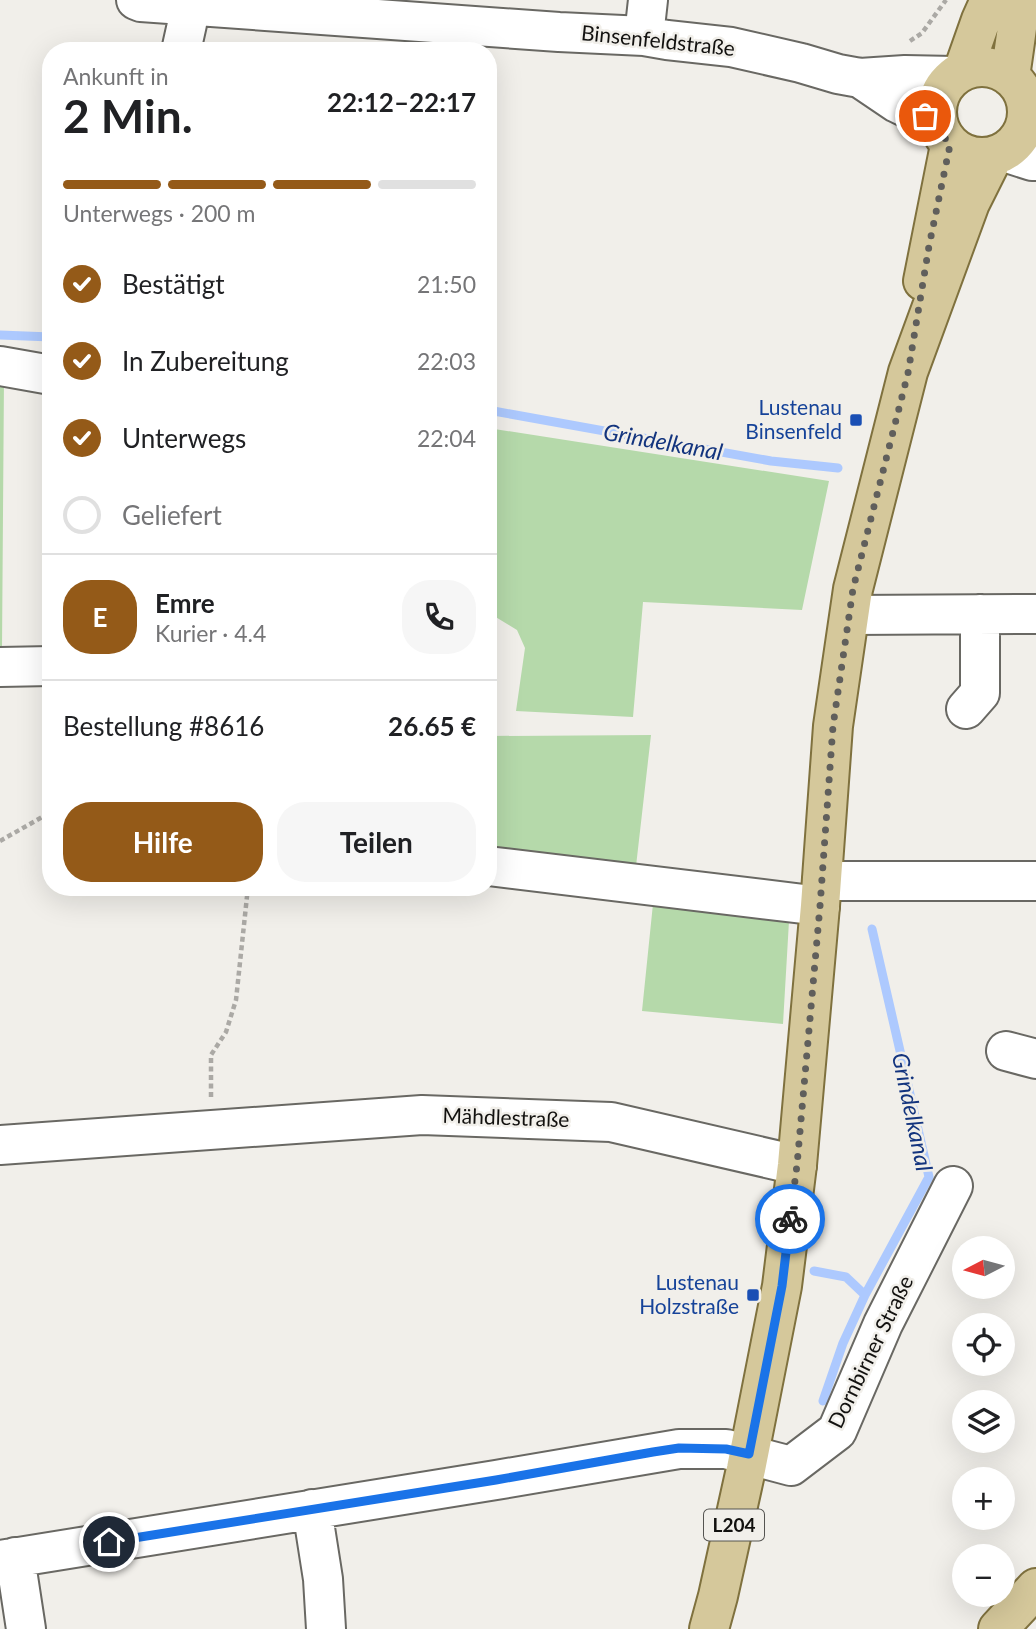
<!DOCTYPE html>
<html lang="de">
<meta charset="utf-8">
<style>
:root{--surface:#fff;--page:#f6f6f6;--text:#202124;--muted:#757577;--line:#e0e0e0;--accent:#945a18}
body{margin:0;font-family:Lato,sans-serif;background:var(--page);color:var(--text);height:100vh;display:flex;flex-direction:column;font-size:26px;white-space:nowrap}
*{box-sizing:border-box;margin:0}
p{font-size:23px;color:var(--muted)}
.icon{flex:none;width:38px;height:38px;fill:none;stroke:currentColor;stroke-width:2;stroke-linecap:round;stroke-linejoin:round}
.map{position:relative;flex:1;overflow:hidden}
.drawer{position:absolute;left:42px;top:42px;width:455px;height:854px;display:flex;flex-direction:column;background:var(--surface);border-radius:28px;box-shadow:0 7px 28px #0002}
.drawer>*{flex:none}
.needle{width:46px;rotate:264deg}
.buttons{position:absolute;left:952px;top:1236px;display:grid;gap:14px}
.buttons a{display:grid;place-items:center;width:63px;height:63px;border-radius:50%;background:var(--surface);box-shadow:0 7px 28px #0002;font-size:35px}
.pin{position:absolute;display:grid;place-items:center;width:60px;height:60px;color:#fff;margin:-30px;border:4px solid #fff;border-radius:50%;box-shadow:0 2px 7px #0007}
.courier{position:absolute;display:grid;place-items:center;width:70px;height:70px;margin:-35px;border:5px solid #1a73e8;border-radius:50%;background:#fff;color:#222;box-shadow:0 2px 9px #0007}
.head em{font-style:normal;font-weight:700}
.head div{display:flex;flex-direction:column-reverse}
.head{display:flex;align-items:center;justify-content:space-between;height:119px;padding:0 21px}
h1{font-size:46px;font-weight:700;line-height:52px}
.bar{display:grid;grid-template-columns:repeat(4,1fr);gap:10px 7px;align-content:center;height:84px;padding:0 21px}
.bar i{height:9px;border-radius:5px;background:var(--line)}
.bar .active{background:var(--accent)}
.bar p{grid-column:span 4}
.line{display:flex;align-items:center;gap:18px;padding:0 21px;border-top:2px solid var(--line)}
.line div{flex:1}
.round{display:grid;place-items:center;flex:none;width:74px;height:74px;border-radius:28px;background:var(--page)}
ol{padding:0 21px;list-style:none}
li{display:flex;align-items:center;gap:21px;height:77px}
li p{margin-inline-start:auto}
li .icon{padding:7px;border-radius:50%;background:var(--accent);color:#fff;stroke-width:4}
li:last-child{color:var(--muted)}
li i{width:38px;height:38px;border:4px solid var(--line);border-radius:50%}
.primary-button{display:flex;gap:14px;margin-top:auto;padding:14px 21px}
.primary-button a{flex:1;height:80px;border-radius:28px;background:var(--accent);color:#fff;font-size:28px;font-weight:700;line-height:80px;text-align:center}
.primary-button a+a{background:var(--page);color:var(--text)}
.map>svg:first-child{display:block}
</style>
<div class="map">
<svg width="1036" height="1629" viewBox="0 0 1036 1629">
<rect width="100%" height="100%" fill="#f1efea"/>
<!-- green -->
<path fill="#b5d9aa" d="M0,378H4L2,649H0Z
M488,428L829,481L802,610L643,602L633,717L516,711L525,648L517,630L494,616L488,615Z
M651,735L635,875L488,856V736Z
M654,894L789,921L783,1024L642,1011Z"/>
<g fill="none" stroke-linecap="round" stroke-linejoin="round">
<!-- stream -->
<path stroke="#adc9fe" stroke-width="9" d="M0,335L51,337
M488,410L771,461L838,468
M814,1271L846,1277L865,1295
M823,1401L843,1343L865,1295L929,1177L872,929"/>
<!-- minor casing -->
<g stroke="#696863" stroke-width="42">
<path id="minor" d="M136,0L141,2L559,32L644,36L667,40L731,47L801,63L838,74L860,78L905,75L954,76
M644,36L648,0
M181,51L187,24L188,5
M860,78L897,103L938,123
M1028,111L1036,115
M1004,152L1032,161H1036
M0,366L51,375
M850,615L1036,614
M0,667L51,666
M966,709L980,693V614
M488,866L820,906
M822,881H1036
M1006,1051L1036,1059
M0,1145L422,1115L611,1122L797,1165
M312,1509L323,1579L326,1629
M15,1557L26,1629
M0,1560L496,1480L679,1449H726L791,1466L837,1431L883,1324L953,1186"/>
</g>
<!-- major casing -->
<g stroke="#7f713e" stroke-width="42">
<path id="major" d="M937 112a45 45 0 1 1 90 0a45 45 0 1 1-90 0Z
M963,71L981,20L990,0
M1010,77L1021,0
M923,281L950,145
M709,1629L718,1596L746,1469L782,1286L797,1165L820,906L833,726L853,589L908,372L970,203L993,157
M998,1629L1036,1588"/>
</g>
<!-- path -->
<path stroke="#aba9a5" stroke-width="4.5" stroke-dasharray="5 3.5" stroke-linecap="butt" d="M910,41L922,33L946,0
M0,841L51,812
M211,1097V1055L226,1032L236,1000L248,887"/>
<!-- minor -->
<use href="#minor" stroke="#fff" stroke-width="38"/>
<!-- major -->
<use href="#major" stroke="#d5c89b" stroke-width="38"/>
</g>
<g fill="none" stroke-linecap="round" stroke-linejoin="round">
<!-- done -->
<path stroke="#605f5c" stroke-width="7" stroke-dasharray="0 12.6" d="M790,1219L797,1165L820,906L833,726L853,589L908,373L929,246L950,145L942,134L938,123L925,116"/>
<!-- route -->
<path stroke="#1a73e8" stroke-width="9" d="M109,1542L496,1480L653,1452L679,1448L726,1449L749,1454L782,1286L790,1219"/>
</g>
<!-- markers -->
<g fill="#1a4fb4" stroke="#f1efea" stroke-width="2.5">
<rect x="849" y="413" width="14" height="14" rx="3.5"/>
<rect x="746" y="1288" width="14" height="14" rx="3.5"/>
</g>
<g text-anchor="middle" stroke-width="5" stroke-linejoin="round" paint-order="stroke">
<!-- shield labels -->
<rect fill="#f1efea" stroke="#555451" stroke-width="2" x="704" y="1509.5" width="60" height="31" rx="5"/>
<g font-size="19" font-weight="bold" fill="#12110f">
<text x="734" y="1532">L204</text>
</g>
<!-- street labels -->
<g font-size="21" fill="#12110f" stroke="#f1efea">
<text transform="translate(658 41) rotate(6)" y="7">Binsenfeldstraße</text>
<text transform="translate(506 1118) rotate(2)" y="7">Mähdlestraße</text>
<text transform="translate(871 1352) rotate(-64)" y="7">Dornbirner Straße</text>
</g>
<!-- transit labels -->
<g font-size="21" fill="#164399" stroke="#f1efea" text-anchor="end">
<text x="842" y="415">Lustenau<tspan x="842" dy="24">Binsenfeld</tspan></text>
<text x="739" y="1290">Lustenau<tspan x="739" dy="24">Holzstraße</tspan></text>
</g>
<!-- water labels -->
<g font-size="23" font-style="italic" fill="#13347e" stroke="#f1efea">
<text transform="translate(663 442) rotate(10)" y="8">Grindelkanal</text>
<text transform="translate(912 1112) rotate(78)" y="8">Grindelkanal</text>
</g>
</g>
</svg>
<div class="buttons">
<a><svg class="needle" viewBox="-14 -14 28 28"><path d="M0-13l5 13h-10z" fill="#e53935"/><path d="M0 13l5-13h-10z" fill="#757577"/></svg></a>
<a><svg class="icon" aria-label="locate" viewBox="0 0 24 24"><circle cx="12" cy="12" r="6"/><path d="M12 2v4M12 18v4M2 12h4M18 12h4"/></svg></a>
<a><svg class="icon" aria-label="layers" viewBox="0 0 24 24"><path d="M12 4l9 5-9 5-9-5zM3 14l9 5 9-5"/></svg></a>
<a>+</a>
<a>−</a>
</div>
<div class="pin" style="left:925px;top:116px;background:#ea580c"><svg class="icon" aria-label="bag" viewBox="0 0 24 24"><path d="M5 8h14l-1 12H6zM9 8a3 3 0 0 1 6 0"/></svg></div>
<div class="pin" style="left:109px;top:1542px;background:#1f2937"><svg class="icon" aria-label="home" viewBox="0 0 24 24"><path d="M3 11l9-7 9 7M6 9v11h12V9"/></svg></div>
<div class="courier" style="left:790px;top:1219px"><svg class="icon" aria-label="bike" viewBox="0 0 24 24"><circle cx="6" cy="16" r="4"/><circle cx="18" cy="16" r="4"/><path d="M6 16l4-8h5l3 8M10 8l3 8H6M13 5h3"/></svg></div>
<section class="drawer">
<div class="head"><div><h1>2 Min.</h1><p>Ankunft in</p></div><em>22:12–22:17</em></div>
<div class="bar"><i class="active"></i><i class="active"></i><i class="active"></i><i></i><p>Unterwegs · 200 m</p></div>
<ol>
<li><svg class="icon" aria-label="check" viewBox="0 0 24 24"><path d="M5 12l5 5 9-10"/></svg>Bestätigt<p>21:50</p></li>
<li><svg class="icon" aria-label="check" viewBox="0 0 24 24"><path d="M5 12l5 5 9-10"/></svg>In Zubereitung<p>22:03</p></li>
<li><svg class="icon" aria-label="check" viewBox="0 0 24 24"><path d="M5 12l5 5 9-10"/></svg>Unterwegs<p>22:04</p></li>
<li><i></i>Geliefert</li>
</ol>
<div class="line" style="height:126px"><b class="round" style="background:var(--accent);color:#fff">E</b><div><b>Emre</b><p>Kurier · 4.4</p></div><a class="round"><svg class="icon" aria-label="phone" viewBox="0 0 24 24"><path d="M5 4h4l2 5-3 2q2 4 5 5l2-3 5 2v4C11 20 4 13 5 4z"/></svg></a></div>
<div class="line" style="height:91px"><div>Bestellung #8616</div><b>26.65 €</b></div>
<div class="primary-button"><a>Hilfe</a><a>Teilen</a></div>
</section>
</div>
